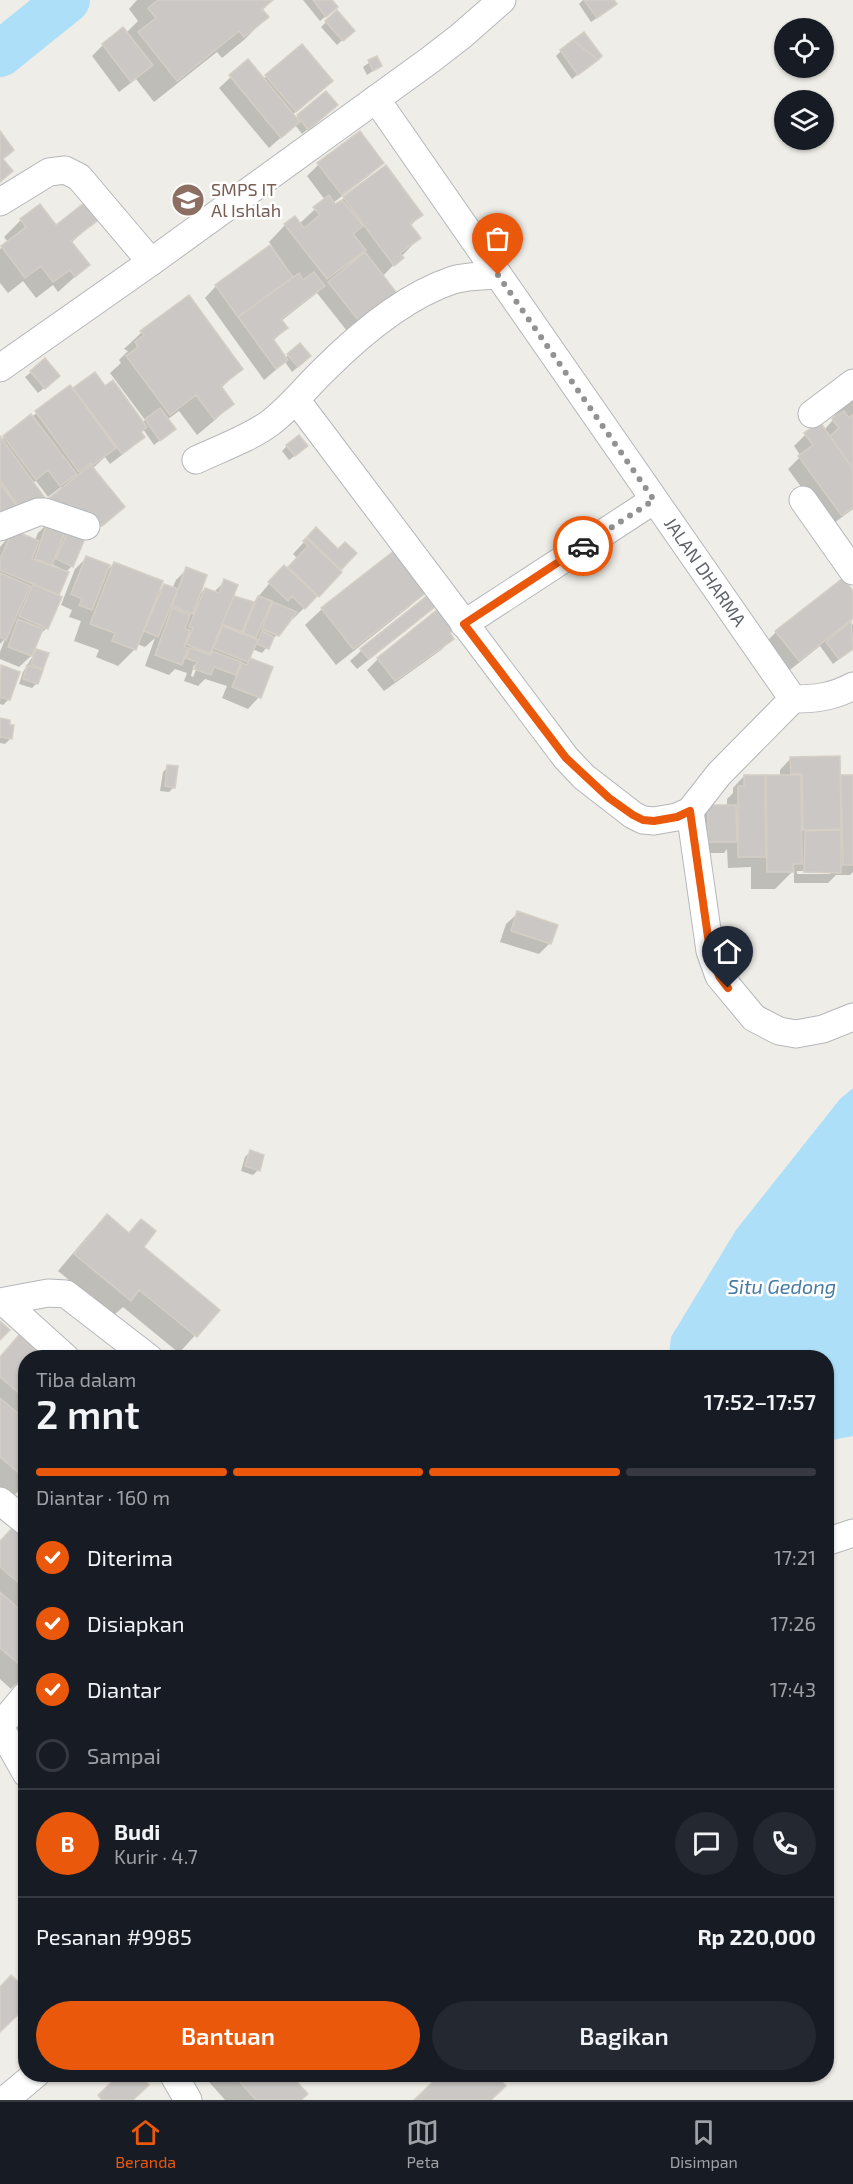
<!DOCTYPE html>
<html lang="id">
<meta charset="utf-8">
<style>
:root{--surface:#171b24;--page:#242831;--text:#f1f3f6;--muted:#9ea1a6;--line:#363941;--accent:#ea580c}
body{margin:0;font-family:"Exo 2",sans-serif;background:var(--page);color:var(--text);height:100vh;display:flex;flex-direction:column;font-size:22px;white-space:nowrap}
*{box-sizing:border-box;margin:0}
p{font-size:20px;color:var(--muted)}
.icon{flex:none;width:33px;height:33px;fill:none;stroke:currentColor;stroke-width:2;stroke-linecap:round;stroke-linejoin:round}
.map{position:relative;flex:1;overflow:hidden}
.side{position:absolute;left:18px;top:1350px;width:816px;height:732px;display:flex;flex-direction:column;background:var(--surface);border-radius:24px;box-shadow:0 2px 4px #0004}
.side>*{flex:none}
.fabs{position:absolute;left:774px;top:18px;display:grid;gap:12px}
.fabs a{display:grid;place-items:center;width:60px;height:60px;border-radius:50%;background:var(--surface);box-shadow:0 2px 4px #0004;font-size:30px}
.pin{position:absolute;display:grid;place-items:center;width:51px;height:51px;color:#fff;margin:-62px -26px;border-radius:50% 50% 50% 0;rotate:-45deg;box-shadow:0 0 6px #0007}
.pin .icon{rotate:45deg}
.courier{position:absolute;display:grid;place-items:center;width:60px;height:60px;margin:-30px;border:4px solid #ea580c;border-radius:50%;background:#fff;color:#222;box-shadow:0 2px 8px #0007}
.headline em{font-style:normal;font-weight:600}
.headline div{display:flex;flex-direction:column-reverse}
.headline{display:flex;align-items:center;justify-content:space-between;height:102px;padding:0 18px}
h1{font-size:39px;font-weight:600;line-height:45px}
.bar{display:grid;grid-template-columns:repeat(4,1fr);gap:9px 6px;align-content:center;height:72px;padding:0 18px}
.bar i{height:8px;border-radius:4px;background:var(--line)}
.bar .on{background:var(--accent)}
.bar p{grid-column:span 4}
.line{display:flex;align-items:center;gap:15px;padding:0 18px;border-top:2px solid var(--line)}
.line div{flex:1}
.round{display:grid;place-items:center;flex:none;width:63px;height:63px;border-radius:32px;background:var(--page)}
ol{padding:0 18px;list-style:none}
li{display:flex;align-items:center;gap:18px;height:66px}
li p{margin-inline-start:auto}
li .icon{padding:6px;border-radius:50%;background:var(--accent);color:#fff;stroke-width:4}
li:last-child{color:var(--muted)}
li i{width:33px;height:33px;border:3px solid var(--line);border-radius:50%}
.cta{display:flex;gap:12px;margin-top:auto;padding:12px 18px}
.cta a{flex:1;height:69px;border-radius:36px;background:var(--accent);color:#fff;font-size:24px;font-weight:600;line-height:69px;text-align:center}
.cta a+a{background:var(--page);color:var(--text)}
.menu{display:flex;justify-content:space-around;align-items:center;height:84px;border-top:2px solid var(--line);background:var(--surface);font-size:16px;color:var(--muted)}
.menu a{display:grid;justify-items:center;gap:3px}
.menu .on{color:var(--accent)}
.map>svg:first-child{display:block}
</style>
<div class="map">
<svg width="853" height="2100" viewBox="0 0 853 2100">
<rect width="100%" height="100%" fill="#efede7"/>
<!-- water -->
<path fill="#addff9" d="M853,1088V1436L827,1441L826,1358L669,1357L671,1337L736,1230L840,1099Z"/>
<!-- shadow -->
<path fill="#0003" fill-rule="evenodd" d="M137,0H272L262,11L267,17L245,39L222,58L217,52L154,102L136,79L119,92L92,56L103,45L126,33L138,21L129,9Z
M303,0H331V12L320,21Z
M583,0H613L610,9L591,22L579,4Z
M326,22L352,31L337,45L321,27Z
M301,46L319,92L292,115L295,119L326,93L330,110L302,134L295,125L269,148L219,88L248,61L263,79Z
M561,51L595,61L572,79L556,56Z
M376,58L380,66L367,75L363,67Z
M382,163L371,174L333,203L335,206L344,198L421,215L410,226L419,238L382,277L351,336L317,293L281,321L286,328L273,341L285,358L300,345L304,362L292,372L285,362L264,380L205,298L216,286L272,246L269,242L285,225L299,224L325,200L307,176L318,165ZM358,256L360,259L350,266L349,265Z
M40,206L55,227L95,221L71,243L88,265L58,292L53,285L36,298L23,281L8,293L0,283V249L8,242L4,237L21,220Z
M188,298L241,369L221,388L232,404L215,420L197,435L179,411L167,420L168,434L154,445L143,429L139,432L143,437L131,448L110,464L105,457L92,469L123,507L90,536L86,532L72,566L65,573H67L47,628L38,636L31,656L19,667L0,659V652L5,639L0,644V547L13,532L35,540L38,533L51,520L63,490L61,487L48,497L36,481L32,483L43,498L0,528V438L1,440L70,388L72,391L74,389H105L143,423L145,420L110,373L121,363L119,360L128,351L124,349L141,333ZM51,564L60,568L59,570L50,567Z
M45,361L53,381L38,393L25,377Z
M853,398V509L830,526L788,469L801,456L794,446L805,435L824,430L833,420L832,418Z
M287,446L301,451L289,460L282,451Z
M316,529L338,551L355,553L338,570L340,572L293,619L291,617L262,653L252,649L248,659L271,668L259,697L248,709L222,698L227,686L205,679L198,686L184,681L187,673L175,669L169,675L145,666L155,638L145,647L137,644L135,649L118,666L96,657L99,650L74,641L81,621L69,617L72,610L61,605L75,569L86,558L106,572L114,563L157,593L164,586L172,589L176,580L187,569L197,597L205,589L213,593L225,581L229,603L234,598L253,603L273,579L286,569L297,558L293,554ZM194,665H198L193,677L191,676Z
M842,580L853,593V619L850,622L853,625V648L833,664L820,646L781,677L759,649L776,632Z
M426,591L409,607L336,665L305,625L322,609Z
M434,606L423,617L357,669L350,661L362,650Z
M448,633L452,639L441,650L384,691L367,670L378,659Z
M36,651L47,654L37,683L32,688L19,684L23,672Z
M1,667L9,699L3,705L0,704Z
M0,719L10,739L5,744L0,743Z
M791,758L839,779L842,777H853V872L850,875H836L828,883H794V870L775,889H751V867L728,868L727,849L724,853H697V818L709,807H727V799L733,793V788L744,776L763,781L767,777H780V770ZM797,871H830V874H797Z
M168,767L174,787L169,792L160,791L163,772Z
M518,913L550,943L539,954L500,942L506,924Z
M250,1152L258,1170L253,1175L241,1171L245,1157Z
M107,1216L218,1310L179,1353L123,1307L113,1316L58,1271L90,1233Z
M19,1337L26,1358V1484L11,1498L0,1488V1357Z
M26,1536V1674L11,1689L0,1679V1541Z
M202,2074H288L300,2100H225Z"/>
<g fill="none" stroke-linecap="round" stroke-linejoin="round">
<!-- river -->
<path stroke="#addff9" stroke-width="46" d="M0,54L67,0"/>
</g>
<!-- building -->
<path fill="#cbc7c4" stroke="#d4cec5" stroke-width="1.5" d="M158,0H273L262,9L269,17L244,37L239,31L177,81L138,32L156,18L148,8Z
M313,0H332L338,7L326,17Z
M584,0H614L617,4L597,18Z
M337,10L355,31L343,41L325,21Z
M123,27L153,65L131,82L102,44Z
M584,32L602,56L598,60L573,40Z
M573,40L598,60L578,75L560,50Z
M302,44L333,81L296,112L265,75Z
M377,56L382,66L373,71L368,60Z
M248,59L300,122L281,138L229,75Z
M326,91L338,105L308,130L297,115Z
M0,131L14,150L3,159L13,171L0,182Z
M360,131L384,163L342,195L317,163Z
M386,165L423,215L410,224L421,238L400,253L404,258L394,266L343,197Z
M329,195L335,204L342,200L363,226L353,234L366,250L327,279L284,224L295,216L304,228L320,215L313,207Z
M84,203L97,221L71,241L90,265L75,277L70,270L53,282L41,266L25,278L1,246L26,227L20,219L40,204L56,225Z
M270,245L293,277L238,317L215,285Z
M365,252L399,296L363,326L328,282Z
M314,272L325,286L281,319L288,328L273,339L288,360L276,369L238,317L299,273L303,280Z
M189,295L243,369L221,386L234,404L214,419L196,395L170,415L126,356L138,347L135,342L144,335L140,331Z
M300,343L311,356L298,367L287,354Z
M45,358L60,376L45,389L30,371Z
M95,372L105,386L113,380L147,427L141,432L145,437L122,454L73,388Z
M70,385L116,448L93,465L91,463L79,472L35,411Z
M160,408L176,429L160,441L145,419Z
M844,411L849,418L853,415V469L830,436L839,428L832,419Z
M31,414L77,474L60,486L48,470L36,480L3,436Z
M820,422L853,469V507L842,516L798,456L813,445L804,433Z
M299,435L308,446L295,456L286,445Z
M0,436L45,498L23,513L0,480Z
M91,465L125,507L102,526L89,511L81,518L70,505L64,510L48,499Z
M0,483L22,513L0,523Z
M48,520L67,527L52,565L35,559Z
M71,524L88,531L73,567L56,559Z
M316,527L338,549L345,542L357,553L341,570L307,537Z
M13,530L39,541L32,559L69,572L59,595L0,570V559Z
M306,538L342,572L319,597L288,567L308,546L303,541Z
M395,550L428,591L353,649L321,608Z
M86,556L110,565L92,610L79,605L82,599L71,594Z
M114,562L163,581L136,650L112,641L115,633L90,624Z
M284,565L317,596L305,609L292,596L288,601L268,582Z
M186,567L207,575L193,614L172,606Z
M0,573L30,586L6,640L0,637Z
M843,578L853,591V618L799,661L775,631Z
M224,579L238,585L210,654L186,644L193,628L189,627L205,588L219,593Z
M33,584L62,597L48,629L19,616Z
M164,584L178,589L158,637L144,631Z
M428,595L436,606L369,659L360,649Z
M234,596L254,602L242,632L222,624Z
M258,596L272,601L256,638L243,633Z
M273,602L297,612L279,636L262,629Z
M172,608L190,615L185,629L190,630L184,647L188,648L182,665L155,655Z
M438,609L454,629L450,633L454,639L395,681L377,658Z
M18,619L43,629L32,656L8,647Z
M851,621L853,649L839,659L826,642Z
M223,626L258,640L248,662L213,648Z
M262,631L274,637L269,649L257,644Z
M190,648L211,655L212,651L241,662L236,675L214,667L211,675L194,669L197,662L186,658Z
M36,649L49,653L43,669L31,664Z
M250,658L273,667L261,698L232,687L242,663L247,665Z
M1,665L20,672L10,700L0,697Z
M27,665L43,670L38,684L23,679Z
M0,718L10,720V725H14L12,739L0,737Z
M840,756L841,829L803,830L802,774H791L790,757Z
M167,765L178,766L175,788L165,786Z
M744,775H765L766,857H738V786H744Z
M766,775H801L802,864H793L794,872H767Z
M841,775H853V865H843Z
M708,805H736L737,842H708Z
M841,830V873L804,872L805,831Z
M517,911L558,925L551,944L511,931Z
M250,1150L264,1155L260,1171L245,1166Z
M107,1214L129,1233L141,1219L156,1231L144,1247L220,1310L197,1337L139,1290L131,1301L74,1254Z
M0,1321L10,1330L0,1340Z
M19,1335L45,1358H26V1399L0,1377V1357Z
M0,1398L26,1420V1479L0,1457Z
M15,1525L26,1534V1589L0,1567V1541Z
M0,1592L26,1615V1670L0,1648Z
M11,1975L26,1989V2007L0,2032V1987Z
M120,2074H139L149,2085L133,2100H102L98,2095Z
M233,2074H290L308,2094L301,2100H256Z
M441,2074H495L506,2086L491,2100H414Z"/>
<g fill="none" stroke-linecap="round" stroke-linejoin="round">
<!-- minor casing -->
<g stroke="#b4b7ba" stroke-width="29">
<g id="minor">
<path id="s1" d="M376,99L793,699"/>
<path d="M0,202L49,172L65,170L79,177L151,262"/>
<path d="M0,368L151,262L430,60L461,36L502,0"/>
<path d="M297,401L566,758L584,777L633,815L643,820L654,821L677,817L690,811L719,774L793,699"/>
<path d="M812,414L853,383"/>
<path d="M196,460C219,449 250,438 270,423C291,407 306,387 325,369C361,333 405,296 453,280C467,276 484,276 498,275"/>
<path d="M803,500L853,571"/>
<path d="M0,527L38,512H45L86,526"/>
<path d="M464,624L654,500"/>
<path d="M793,699C815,699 833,697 853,686"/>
<path d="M690,811L710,951L719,976L754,1018L779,1031L796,1034L823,1029L853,1017"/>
<path d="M0,1302L48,1293L66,1294L149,1358"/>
<path d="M4,1302L66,1358"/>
<path d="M0,1501L26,1522"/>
<path d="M826,1542L853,1533"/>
<path d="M0,1726L26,1695"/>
<path d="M0,1727L26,1773"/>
<path d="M173,2074L188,2100"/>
<path d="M5,2100L36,2074"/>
</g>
</g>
<!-- minor -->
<use href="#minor" stroke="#fff" stroke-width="27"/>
</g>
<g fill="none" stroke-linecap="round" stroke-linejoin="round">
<!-- done -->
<path stroke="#919393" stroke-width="6" stroke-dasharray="0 10.8" d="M498,275L654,500L583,546"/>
<!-- route -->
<path stroke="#ea580c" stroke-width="8" d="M583,546L464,624L566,758L609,798L633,815L643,820L654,821L677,817L690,811L710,951L719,976L728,988"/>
</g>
<!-- icons -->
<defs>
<g id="school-disc" transform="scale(1.725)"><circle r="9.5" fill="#8d6e63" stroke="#fff"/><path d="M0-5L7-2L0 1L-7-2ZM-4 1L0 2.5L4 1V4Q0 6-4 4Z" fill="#fff"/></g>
</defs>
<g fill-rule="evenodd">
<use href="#school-disc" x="188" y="200"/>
</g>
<g text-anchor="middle" stroke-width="5" stroke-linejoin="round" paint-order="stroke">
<!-- education labels -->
<g font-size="18" fill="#785e54" stroke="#fff" text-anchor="start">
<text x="211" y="196">SMPS IT<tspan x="211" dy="21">Al Ishlah</tspan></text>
</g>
<!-- street labels -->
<g font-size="18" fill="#5e6266" stroke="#fff">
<text dy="6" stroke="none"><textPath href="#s1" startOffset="576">JALAN DHARMA</textPath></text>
</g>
<!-- water labels -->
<g font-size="20" font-style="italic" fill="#477ba2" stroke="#fff">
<text x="782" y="1294">Situ Gedong</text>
</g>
</g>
</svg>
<div class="fabs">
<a><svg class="icon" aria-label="locate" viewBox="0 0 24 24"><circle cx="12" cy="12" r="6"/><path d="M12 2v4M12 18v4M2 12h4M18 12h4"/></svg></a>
<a><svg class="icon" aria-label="layers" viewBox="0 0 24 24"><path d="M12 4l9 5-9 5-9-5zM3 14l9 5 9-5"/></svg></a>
</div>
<div class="pin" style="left:498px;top:275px;background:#ea580c"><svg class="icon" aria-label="bag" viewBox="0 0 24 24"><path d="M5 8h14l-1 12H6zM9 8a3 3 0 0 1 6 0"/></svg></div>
<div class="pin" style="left:728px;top:988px;background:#1f2937"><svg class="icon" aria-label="home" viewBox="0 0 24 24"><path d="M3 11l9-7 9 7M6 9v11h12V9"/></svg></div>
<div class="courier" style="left:583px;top:546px"><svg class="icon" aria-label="car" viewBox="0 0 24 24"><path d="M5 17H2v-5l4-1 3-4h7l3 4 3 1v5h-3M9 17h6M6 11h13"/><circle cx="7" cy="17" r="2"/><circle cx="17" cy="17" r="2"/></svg></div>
<section class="side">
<div class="headline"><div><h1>2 mnt</h1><p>Tiba dalam</p></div><em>17:52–17:57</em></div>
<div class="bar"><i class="on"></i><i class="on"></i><i class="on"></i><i></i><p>Diantar · 160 m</p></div>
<ol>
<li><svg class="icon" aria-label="check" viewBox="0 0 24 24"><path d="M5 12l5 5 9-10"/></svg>Diterima<p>17:21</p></li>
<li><svg class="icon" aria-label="check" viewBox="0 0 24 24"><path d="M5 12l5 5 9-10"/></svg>Disiapkan<p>17:26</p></li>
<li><svg class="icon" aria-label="check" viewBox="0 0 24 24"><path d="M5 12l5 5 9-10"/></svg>Diantar<p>17:43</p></li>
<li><i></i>Sampai</li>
</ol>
<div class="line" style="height:108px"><b class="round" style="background:var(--accent);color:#fff">B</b><div><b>Budi</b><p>Kurir · 4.7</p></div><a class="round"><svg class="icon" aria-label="chat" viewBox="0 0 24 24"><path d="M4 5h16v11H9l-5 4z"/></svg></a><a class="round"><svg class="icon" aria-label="phone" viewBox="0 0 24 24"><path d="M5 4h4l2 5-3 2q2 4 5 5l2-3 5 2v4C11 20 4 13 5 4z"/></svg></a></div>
<div class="line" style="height:78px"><div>Pesanan #9985</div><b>Rp 220,000</b></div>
<div class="cta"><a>Bantuan</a><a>Bagikan</a></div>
</section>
</div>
<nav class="menu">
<a class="on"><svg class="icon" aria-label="home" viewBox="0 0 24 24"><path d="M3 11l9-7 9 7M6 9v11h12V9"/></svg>Beranda</a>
<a><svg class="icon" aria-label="map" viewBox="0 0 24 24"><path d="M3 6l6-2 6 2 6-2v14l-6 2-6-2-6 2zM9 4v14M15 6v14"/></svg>Peta</a>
<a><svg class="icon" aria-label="saved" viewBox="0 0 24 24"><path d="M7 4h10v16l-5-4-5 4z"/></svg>Disimpan</a>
</nav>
